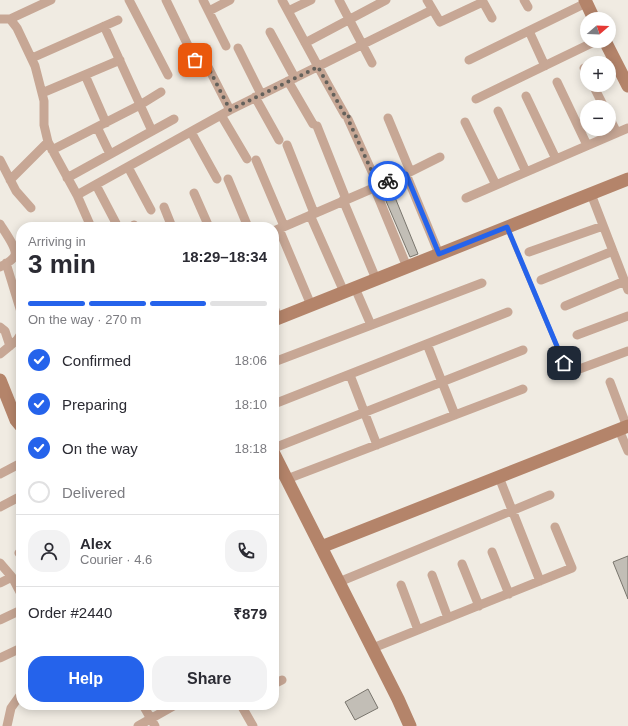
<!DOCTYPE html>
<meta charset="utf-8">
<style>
:root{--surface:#fff;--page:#f2f2f3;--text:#2b2b33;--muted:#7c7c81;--line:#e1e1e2;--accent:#2563eb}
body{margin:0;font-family:Helvetica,sans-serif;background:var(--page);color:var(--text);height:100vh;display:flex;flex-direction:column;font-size:15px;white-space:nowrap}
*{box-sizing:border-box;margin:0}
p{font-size:13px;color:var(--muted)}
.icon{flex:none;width:22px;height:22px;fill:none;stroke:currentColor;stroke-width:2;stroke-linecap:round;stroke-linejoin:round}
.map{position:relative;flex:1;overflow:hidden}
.drawer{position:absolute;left:16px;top:222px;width:263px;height:488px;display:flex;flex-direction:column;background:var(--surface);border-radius:16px;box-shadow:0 2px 10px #0003}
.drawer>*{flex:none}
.needle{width:26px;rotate:71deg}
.tools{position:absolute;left:580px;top:12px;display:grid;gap:8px}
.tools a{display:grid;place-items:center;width:36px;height:36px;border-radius:50%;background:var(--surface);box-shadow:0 2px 10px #0003;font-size:20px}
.pin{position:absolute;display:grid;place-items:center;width:34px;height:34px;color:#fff;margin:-17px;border-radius:8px;box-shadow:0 2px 6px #0006}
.courier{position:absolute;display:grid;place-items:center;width:40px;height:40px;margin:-20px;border:3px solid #2563eb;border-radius:50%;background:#fff;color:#222;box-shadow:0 1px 5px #0007}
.overview em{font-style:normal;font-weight:800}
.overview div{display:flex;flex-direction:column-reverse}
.overview{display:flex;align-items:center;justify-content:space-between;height:68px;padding:0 12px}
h1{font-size:26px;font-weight:800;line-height:30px}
.bar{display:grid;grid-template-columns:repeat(4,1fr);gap:6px 4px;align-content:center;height:48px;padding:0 12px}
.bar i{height:5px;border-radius:3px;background:var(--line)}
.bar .on{background:var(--accent)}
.bar p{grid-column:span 4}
.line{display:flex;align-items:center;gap:10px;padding:0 12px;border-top:1px solid var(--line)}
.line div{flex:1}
.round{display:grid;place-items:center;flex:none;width:42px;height:42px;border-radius:16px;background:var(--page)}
ol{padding:0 12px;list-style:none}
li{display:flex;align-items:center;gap:12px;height:44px}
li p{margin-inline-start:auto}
li .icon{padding:4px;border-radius:50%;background:var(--accent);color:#fff;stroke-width:4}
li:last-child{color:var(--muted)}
li i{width:22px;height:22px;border:2px solid var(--line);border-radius:50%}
.action{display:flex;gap:8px;margin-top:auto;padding:8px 12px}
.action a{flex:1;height:46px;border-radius:16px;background:var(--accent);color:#fff;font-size:16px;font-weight:800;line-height:46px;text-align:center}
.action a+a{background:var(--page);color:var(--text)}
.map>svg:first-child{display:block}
</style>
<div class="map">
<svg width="628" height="726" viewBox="0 0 628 726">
<rect width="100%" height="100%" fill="#f0ebe2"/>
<!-- building -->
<path fill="#c2beb6" stroke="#79756d" d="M392,190L418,254L410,257L383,194Z
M628,556V599L613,562Z
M368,689L378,708L355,720L345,702Z"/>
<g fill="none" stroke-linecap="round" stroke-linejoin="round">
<!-- lane -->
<path stroke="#c7a795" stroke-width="4.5" d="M507,228L564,363"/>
<!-- street -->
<path stroke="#c7a795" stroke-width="9" d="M129,0L168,75
M166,0L195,60L204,61L206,63L230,110
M203,0L226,46
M282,0L327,83L345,115
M339,0L372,63
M427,0L440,22L483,2
M482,0L492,18
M524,0L528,7
M209,11L230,0
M288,11L311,0
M0,19H10L51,0
M10,19L17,28L35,66L44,101V125L48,142L77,195L91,227
M104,26L152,131
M529,31L545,66
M270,32L295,78
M305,43L386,0
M238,48L261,94
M32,58L118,20
M469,60L586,3
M584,68L587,73
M85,75L106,123
M288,81L313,124
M557,82L587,145
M593,85L604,107
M42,93L120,60
M526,96L556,159
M255,97L279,140
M476,99L596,41
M498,111L526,172
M221,115L247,159
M609,117L617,133
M388,118L410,171
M348,119L378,185
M465,122L496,185
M317,126L346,199
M97,127L110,154
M191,132L217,179
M287,145L314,213
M52,150L140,105L161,92
M0,160L16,191L31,208
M256,160L284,226
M128,167L151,210
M406,174L439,254
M67,178L174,119
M228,179L248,227
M10,180L48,142
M96,185L118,227
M374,187L407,267
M194,193L209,227
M591,194L628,290
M77,195L230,110L432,10
M466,198L628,128
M343,200L376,279
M164,207L172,227
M310,215L344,292
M0,224C4,231 17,248 15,255C13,261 5,264 0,267
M134,225L135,227
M279,229L311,305
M274,231L406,174L440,157
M529,252L603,226
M6,263L21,312
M541,280L613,251
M355,288L371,325
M565,306L625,281
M274,307L278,318
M0,327L5,331L10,346
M577,335L628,316
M427,344L455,415
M0,354L17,340L21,334
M274,362L482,283
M574,371L628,351
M350,375L377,445
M610,382L627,427
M274,404L508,312
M619,430L628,451
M274,448L523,350
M0,474L21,463
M499,477L540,581
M287,479L523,389
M0,507L21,496
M492,552L509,594
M19,553L21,552
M0,563L12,577L21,594
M462,564L479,606
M432,575L448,618
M339,582L550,495
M0,583L12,577
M401,585L418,630
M0,620L21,610
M373,648L572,568L555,527
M0,658L21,648
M274,684L282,680
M143,705L155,726
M241,705L253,726
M7,726L11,708L21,694
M138,726L175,705"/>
<!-- secondary -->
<path stroke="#b4846a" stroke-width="13" d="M585,0L594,19
M605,41L628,86
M274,320L628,179
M0,380L16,420L21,426
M274,454L398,699L410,726
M321,547L628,426"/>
</g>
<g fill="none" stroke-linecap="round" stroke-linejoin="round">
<!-- done -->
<path stroke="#64615b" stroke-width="4" stroke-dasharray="0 7.2" d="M195,60L204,61L206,63L230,110L318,67L345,115H349L348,119L378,185L388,181"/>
<!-- route -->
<path stroke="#2563eb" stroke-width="5" d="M388,181L406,174L439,254L507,227L564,363"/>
</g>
</svg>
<div class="tools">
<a><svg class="needle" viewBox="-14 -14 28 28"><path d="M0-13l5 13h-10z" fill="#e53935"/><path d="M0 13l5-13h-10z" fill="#7c7c81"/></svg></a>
<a>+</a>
<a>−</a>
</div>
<div class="pin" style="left:195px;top:60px;background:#ea580c"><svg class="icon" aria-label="bag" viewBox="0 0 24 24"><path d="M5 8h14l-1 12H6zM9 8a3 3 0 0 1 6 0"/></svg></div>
<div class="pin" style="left:564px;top:363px;background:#1f2937"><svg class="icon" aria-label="home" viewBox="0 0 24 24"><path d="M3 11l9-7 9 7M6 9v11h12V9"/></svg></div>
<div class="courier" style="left:388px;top:181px"><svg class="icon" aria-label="bike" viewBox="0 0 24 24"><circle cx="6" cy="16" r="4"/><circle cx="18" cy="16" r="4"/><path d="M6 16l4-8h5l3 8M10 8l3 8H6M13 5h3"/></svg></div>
<section class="drawer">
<div class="overview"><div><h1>3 min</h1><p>Arriving in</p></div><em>18:29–18:34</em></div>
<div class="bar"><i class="on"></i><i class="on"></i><i class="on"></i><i></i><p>On the way · 270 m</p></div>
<ol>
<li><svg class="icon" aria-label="check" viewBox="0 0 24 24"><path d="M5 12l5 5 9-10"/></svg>Confirmed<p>18:06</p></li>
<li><svg class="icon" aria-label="check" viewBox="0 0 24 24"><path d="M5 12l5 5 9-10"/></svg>Preparing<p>18:10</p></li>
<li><svg class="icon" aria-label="check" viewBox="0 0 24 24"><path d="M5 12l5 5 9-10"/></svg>On the way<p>18:18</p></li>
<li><i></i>Delivered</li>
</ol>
<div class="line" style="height:72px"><a class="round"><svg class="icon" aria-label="person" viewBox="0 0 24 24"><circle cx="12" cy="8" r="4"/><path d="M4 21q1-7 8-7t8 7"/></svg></a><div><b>Alex</b><p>Courier · 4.6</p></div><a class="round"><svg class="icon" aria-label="phone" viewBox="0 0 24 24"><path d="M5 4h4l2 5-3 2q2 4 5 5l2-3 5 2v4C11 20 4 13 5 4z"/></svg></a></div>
<div class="line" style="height:52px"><div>Order #2440</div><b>₹879</b></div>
<div class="action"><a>Help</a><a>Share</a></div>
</section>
</div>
